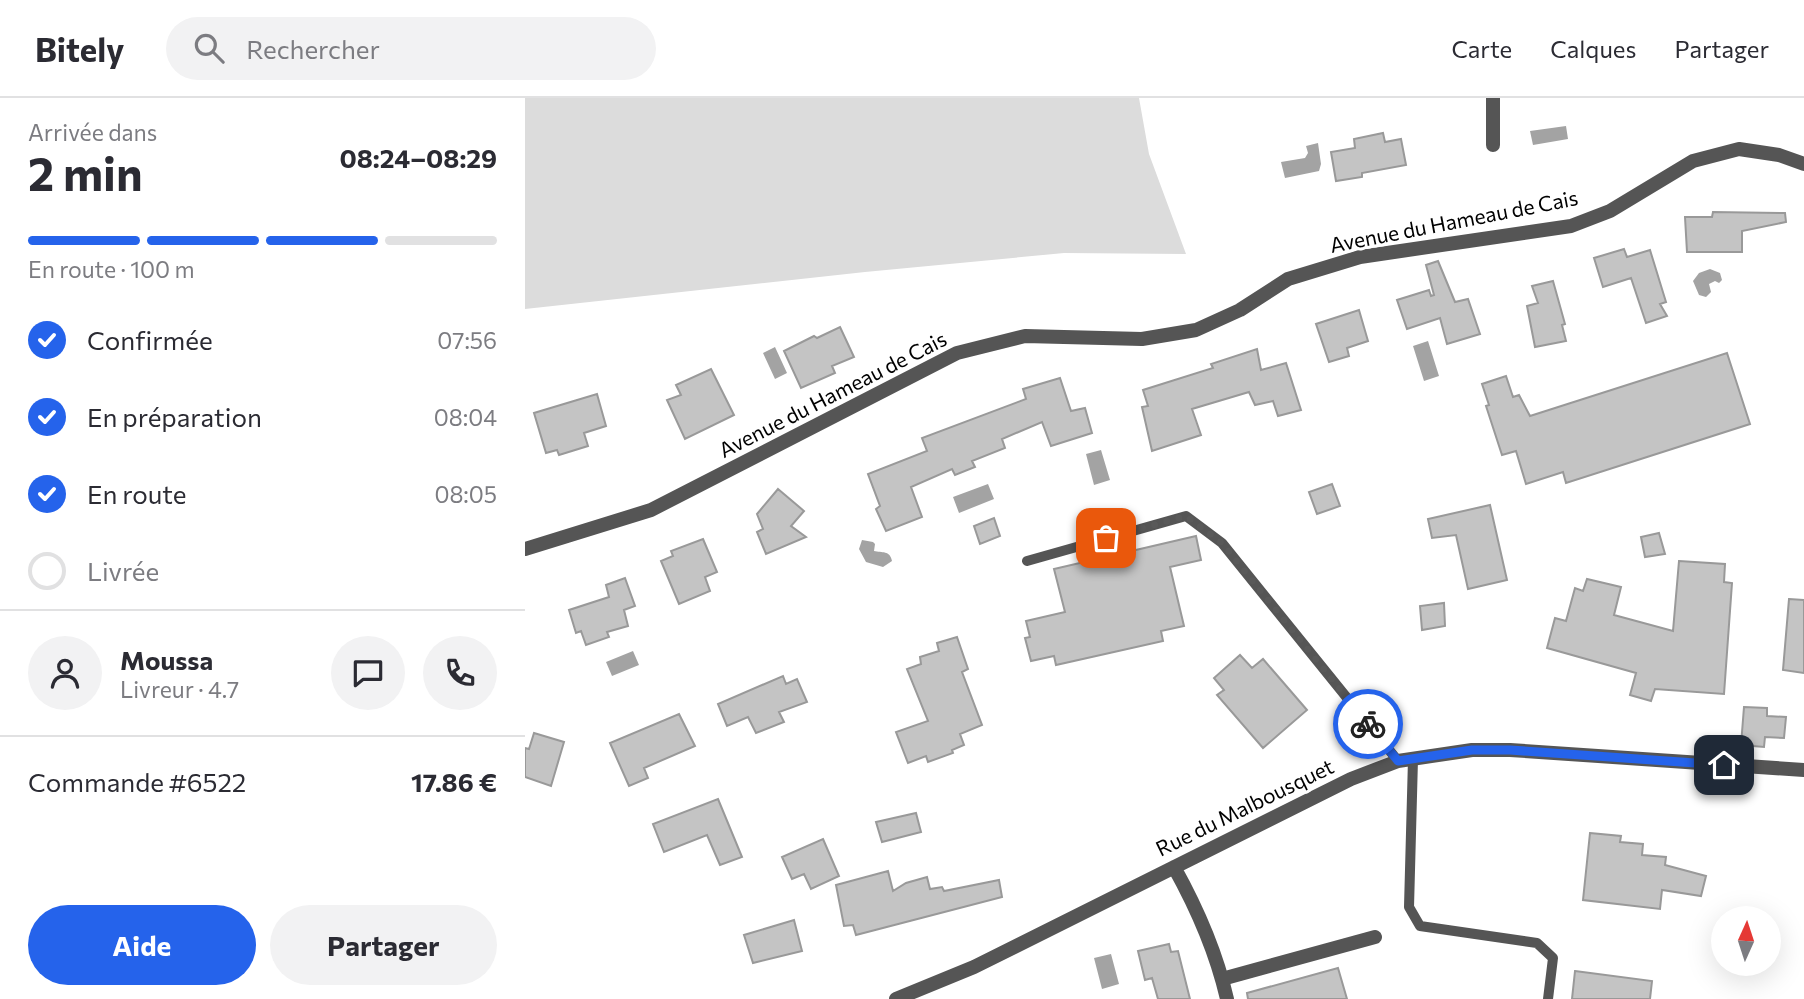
<!DOCTYPE html>
<html lang="fr">
<meta charset="utf-8">
<style>
:root{--surface:#fff;--page:#f2f2f3;--text:#2b2b33;--muted:#7c7c81;--line:#e1e1e2;--accent:#2563eb}
body{margin:0;font-family:Commissioner,sans-serif;background:var(--page);color:var(--text);height:100vh;display:flex;flex-direction:column;font-size:26px;white-space:nowrap}
*{box-sizing:border-box;margin:0}
p{font-size:23px;color:var(--muted)}
.icon{flex:none;width:38px;height:38px;fill:none;stroke:currentColor;stroke-width:2;stroke-linecap:round;stroke-linejoin:round}
.map{position:relative;flex:1;overflow:hidden}
.side{display:flex;flex-direction:column;background:var(--surface);width:525px}
.side>*{flex:none}
.needle{width:46px;rotate:3deg}
.tools{position:absolute;left:1186px;top:808px;display:grid;gap:14px}
.tools a{display:grid;place-items:center;width:70px;height:70px;border-radius:50%;background:var(--surface);box-shadow:0 7px 28px #0002;font-size:35px}
.pin{position:absolute;display:grid;place-items:center;width:60px;height:60px;color:#fff;margin:-30px;border-radius:14px;box-shadow:0 4px 10px #0006}
.courier{position:absolute;display:grid;place-items:center;width:70px;height:70px;margin:-35px;border:5px solid #2563eb;border-radius:50%;background:#fff;color:#222;box-shadow:0 2px 9px #0007}
.head em{font-style:normal;font-weight:700}
.head div{display:flex;flex-direction:column-reverse}
.head{display:flex;align-items:center;justify-content:space-between;height:119px;padding:0 28px}
h1{font-size:46px;font-weight:700;line-height:52px}
.bar{display:grid;grid-template-columns:repeat(4,1fr);gap:10px 7px;align-content:center;height:84px;padding:0 28px}
.bar i{height:9px;border-radius:5px;background:var(--line)}
.bar .selected{background:var(--accent)}
.bar p{grid-column:span 4}
.line{display:flex;align-items:center;gap:18px;padding:0 28px;border-top:2px solid var(--line)}
.line div{flex:1}
.round{display:grid;place-items:center;flex:none;width:74px;height:74px;border-radius:37px;background:var(--page)}
ol{padding:0 28px;list-style:none}
li{display:flex;align-items:center;gap:21px;height:77px}
li p{margin-inline-start:auto}
li .icon{padding:7px;border-radius:50%;background:var(--accent);color:#fff;stroke-width:4}
li:last-child{color:var(--muted)}
li i{width:38px;height:38px;border:4px solid var(--line);border-radius:50%}
.action{display:flex;gap:14px;margin-top:auto;padding:14px 28px}
.action a{flex:1;height:80px;border-radius:42px;background:var(--accent);color:#fff;font-size:28px;font-weight:700;line-height:80px;text-align:center}
.action a+a{background:var(--page);color:var(--text)}
header{display:flex;align-items:center;gap:42px;box-sizing:border-box;height:98px;padding:0 35px;background:var(--surface);border-bottom:2px solid var(--line)}
header strong{font-size:33px}
nav{display:flex;gap:38px;margin-inline-start:auto;font-size:24px}
.search{width:490px;height:63px;background:var(--page);display:flex;align-items:center;gap:18px;box-sizing:border-box;padding:0 24px;border-radius:38px;color:var(--muted);font-size:26px}
main{display:flex;flex:1;min-height:0}
.map>svg:first-child{display:block}
</style>
<header>
<strong>Bitely</strong>
<div class="search"><svg class="icon" aria-label="search" viewBox="0 0 24 24"><circle cx="10" cy="10" r="6"/><path d="M15 15l6 6"/></svg>Rechercher</div>
<nav><a>Carte</a><a>Calques</a><a>Partager</a></nav>
</header>
<main>
<section class="side">
<div class="head"><div><h1>2 min</h1><p>Arrivée dans</p></div><em>08:24–08:29</em></div>
<div class="bar"><i class="selected"></i><i class="selected"></i><i class="selected"></i><i></i><p>En route · 100 m</p></div>
<ol>
<li><svg class="icon" aria-label="check" viewBox="0 0 24 24"><path d="M5 12l5 5 9-10"/></svg>Confirmée<p>07:56</p></li>
<li><svg class="icon" aria-label="check" viewBox="0 0 24 24"><path d="M5 12l5 5 9-10"/></svg>En préparation<p>08:04</p></li>
<li><svg class="icon" aria-label="check" viewBox="0 0 24 24"><path d="M5 12l5 5 9-10"/></svg>En route<p>08:05</p></li>
<li><i></i>Livrée</li>
</ol>
<div class="line" style="height:126px"><a class="round"><svg class="icon" aria-label="person" viewBox="0 0 24 24"><circle cx="12" cy="8" r="4"/><path d="M4 21q1-7 8-7t8 7"/></svg></a><div><b>Moussa</b><p>Livreur · 4.7</p></div><a class="round"><svg class="icon" aria-label="chat" viewBox="0 0 24 24"><path d="M4 5h16v11H9l-5 4z"/></svg></a><a class="round"><svg class="icon" aria-label="phone" viewBox="0 0 24 24"><path d="M5 4h4l2 5-3 2q2 4 5 5l2-3 5 2v4C11 20 4 13 5 4z"/></svg></a></div>
<div class="line" style="height:91px"><div>Commande #6522</div><b>17.86 €</b></div>
<div class="action"><a>Aide</a><a>Partager</a></div>
</section>
<div class="map">
<svg width="1279" height="901" viewBox="0 0 1279 901">
<rect width="100%" height="100%" fill="#fff"/>
<!-- green -->
<path fill="#dcdcdc" d="M0,0H614L624,56L661,156L539,155L340,174L0,211Z"/>
<!-- water -->
<path fill="#a3a3a3" d="M1041,28L1043,41L1008,47L1005,33Z
M793,45L796,66L794,73L760,80L756,64L780,60L783,55L781,48Z
M1185,171L1195,175L1197,182L1194,185L1190,183L1184,186L1186,194L1181,199L1174,197L1168,183L1174,175Z
M903,243L914,278L899,283L888,248Z
M250,249L262,275L250,281L238,255Z
M576,352L585,382L569,387L561,356Z
M463,386L469,401L434,415L428,399Z
M337,442L348,444L350,446L349,453C357,455 365,452 367,463L358,469L341,464L334,451Z
M108,553L114,567L87,578L81,564Z
M586,856L594,886L577,891L569,860Z"/>
<!-- building -->
<path fill="#c4c4c4" stroke="#999" stroke-width="2" d="M858,35L860,44L876,41L881,67L837,75V79L811,83L806,54L830,50L829,41Z
M1188,114L1260,115L1261,124L1217,133V154H1162L1160,119H1187Z
M1099,151L1102,159L1125,152L1141,204L1135,206L1142,218L1121,225L1106,180L1078,189L1069,160Z
M913,163L930,204L943,201L955,236L922,246L915,220L882,231L872,202L904,192L906,198L909,197L901,167Z
M1028,183L1040,226L1037,227L1041,243L1010,249L1002,208L1013,205L1007,188Z
M834,212L843,243L822,250L824,258L804,264L791,226Z
M315,229L329,259L307,268L310,275L276,290L259,253L289,238L292,240Z
M732,251L736,272L761,265L776,312L753,318L748,303L730,307L724,294L667,311L676,337L627,353L617,309L623,308L618,292L688,270L686,266Z
M1202,255L1225,326L1041,385L1038,374L1001,386L991,353L977,357L961,308L964,307L957,286L981,278L988,299L994,297L1005,318Z
M186,271L209,317L160,341L142,302L156,297L151,287Z
M535,280L546,313L560,310L567,335L526,348L517,324L477,341L480,350L447,363L450,369L430,377L427,371L386,389L397,419L361,433L351,411L355,408L343,376L402,353L397,340L501,301L498,291Z
M72,296L81,328L59,335L63,348L34,357L32,352L21,355L9,315Z
M807,386L815,408L792,416L784,394Z
M253,391L279,413L266,428L281,439L241,456L232,434L238,431L232,416Z
M965,407L982,482L943,491L931,437L907,440L903,421Z
M469,420L475,438L455,446L449,428Z
M1134,435L1140,456L1120,459L1116,439Z
M671,438L676,462L645,469L659,528L636,533L638,543L531,567L529,558L506,563L500,540L505,539L501,523L540,514L529,471Z
M178,441L192,474L180,479L185,493L154,506L136,463L148,458L146,453Z
M1154,463L1200,466L1199,484L1207,485L1199,596L1130,591L1126,603L1105,597L1111,575L1022,550L1030,520L1041,523L1050,490L1058,493L1062,481L1096,489L1089,517L1148,533Z
M100,480L110,508L99,512L103,528L82,534L84,539L61,547L56,533L51,535L44,512L84,499L81,487Z
M1264,501L1279,502V575L1258,572Z
M919,505L920,528L897,532L895,508Z
M432,539L443,571L437,574L457,627L435,636L439,647L427,652L428,655L403,664L401,658L383,665L371,634L403,623L382,571L396,566L395,559L414,553L412,545Z
M715,557L727,570L738,561L782,612L738,650L692,597L699,592L689,580Z
M258,578L261,586L272,581L282,604L254,614L259,624L231,635L223,619L202,628L193,606Z
M1219,609L1242,610V618L1261,619L1259,640L1240,639L1239,649L1216,647Z
M154,616L170,648L119,670L123,680L104,688L85,645Z
M9,635L39,644L26,688L0,679V650L4,651Z
M193,701L217,759L195,767L182,737L139,754L128,726Z
M391,715L396,734L357,744L351,724Z
M1065,735L1096,738L1095,744L1118,746L1117,757L1141,759L1140,767L1181,778L1176,798L1137,792L1135,811L1058,802Z
M298,741L314,778L286,791L279,776L267,781L257,759Z
M363,773L368,793L381,785L402,779L405,791L417,789L419,793L474,782L477,799L331,837L328,827L319,828L311,787Z
M269,822L277,853L228,865L219,837Z
M644,846L646,854L653,853L665,901H633L627,880L620,882L613,853Z
M813,870L822,901H723L722,895Z
M1050,873L1127,883L1125,901H1047Z"/>
<g fill="none" stroke-linecap="round" stroke-linejoin="round">
<!-- lane -->
<path stroke="#555" stroke-width="10" d="M502,463L661,418L697,445L873,663
M888,661L884,809L895,828L1012,845L1028,860L1023,901"/>
<!-- street -->
<path stroke="#555" stroke-width="14" d="M968,0V47
M0,451L126,412L432,255L500,238L617,241L671,232L715,212L763,181L835,159L1046,128L1085,113L1168,63L1214,51L1254,57L1279,66
M649,769C673,812 691,853 702,901
M697,881L850,839
M371,901L449,869L826,681L873,663L947,652H985L1279,672"/>
</g>
<g fill="none" stroke-linecap="round" stroke-linejoin="round">
<!-- done -->
<path stroke="#595959" stroke-width="7" stroke-dasharray="0 12.6" d="M581,440L661,418L697,445L843,626"/>
<!-- route -->
<path stroke="#2563eb" stroke-width="9" d="M843,626L873,663L947,652H985L1199,667"/>
</g>
<g text-anchor="middle" stroke-width="6" stroke-linejoin="round" paint-order="stroke">
<!-- street labels -->
<g font-size="21" fill="#000" stroke="#fff">
<text transform="translate(929 124) rotate(-11)" y="7">Avenue du Hameau de Cais</text>
<text transform="translate(308 297) rotate(-27)" y="7">Avenue du Hameau de Cais</text>
<text transform="translate(720 710) rotate(-26)" y="7">Rue du Malbousquet</text>
</g>
</g>
</svg>
<div class="tools">
<a><svg class="needle" viewBox="-14 -14 28 28"><path d="M0-13l5 13h-10z" fill="#e53935"/><path d="M0 13l5-13h-10z" fill="#7c7c81"/></svg></a>
</div>
<div class="pin" style="left:581px;top:440px;background:#ea580c"><svg class="icon" aria-label="bag" viewBox="0 0 24 24"><path d="M5 8h14l-1 12H6zM9 8a3 3 0 0 1 6 0"/></svg></div>
<div class="pin" style="left:1199px;top:667px;background:#1f2937"><svg class="icon" aria-label="home" viewBox="0 0 24 24"><path d="M3 11l9-7 9 7M6 9v11h12V9"/></svg></div>
<div class="courier" style="left:843px;top:626px"><svg class="icon" aria-label="bike" viewBox="0 0 24 24"><circle cx="6" cy="16" r="4"/><circle cx="18" cy="16" r="4"/><path d="M6 16l4-8h5l3 8M10 8l3 8H6M13 5h3"/></svg></div>
</div>
</main>
